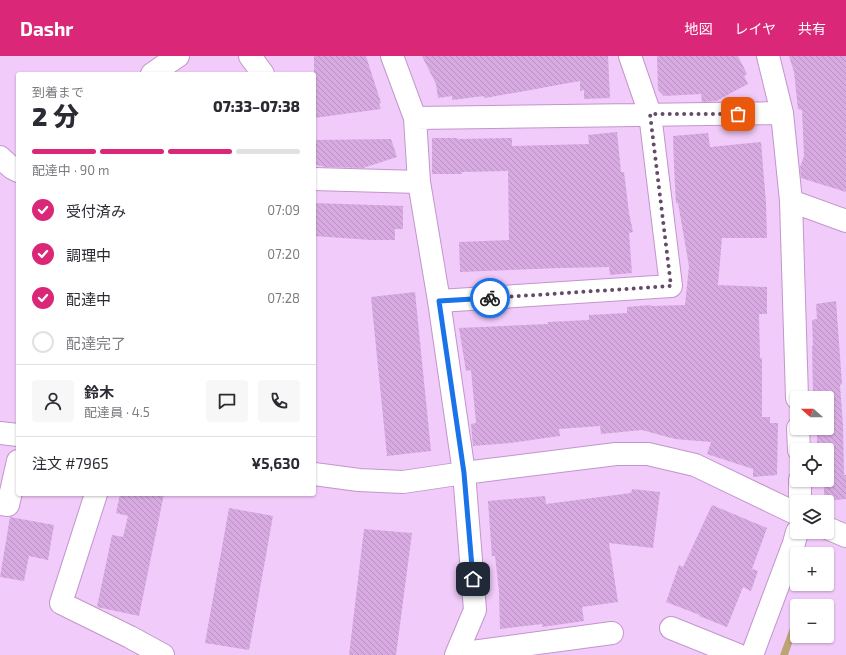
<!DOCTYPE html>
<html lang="ja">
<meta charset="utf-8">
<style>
:root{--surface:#fff;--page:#f7f7f7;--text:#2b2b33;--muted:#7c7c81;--line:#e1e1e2;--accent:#db2777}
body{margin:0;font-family:"Exo 2","Noto Sans JP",sans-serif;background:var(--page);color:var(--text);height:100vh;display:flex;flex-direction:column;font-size:15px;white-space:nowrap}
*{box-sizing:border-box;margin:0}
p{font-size:13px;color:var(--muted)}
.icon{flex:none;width:22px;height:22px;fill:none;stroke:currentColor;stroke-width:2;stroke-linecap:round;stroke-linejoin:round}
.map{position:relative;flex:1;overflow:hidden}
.details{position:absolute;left:16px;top:16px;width:300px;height:424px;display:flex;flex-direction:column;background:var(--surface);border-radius:4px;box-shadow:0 1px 3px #0004}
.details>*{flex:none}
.needle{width:26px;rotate:291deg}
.controls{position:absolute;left:790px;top:335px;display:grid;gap:8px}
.controls a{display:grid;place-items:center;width:44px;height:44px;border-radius:4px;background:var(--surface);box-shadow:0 1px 3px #0004;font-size:20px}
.pin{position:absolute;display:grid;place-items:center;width:34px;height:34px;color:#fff;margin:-17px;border-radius:8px;box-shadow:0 2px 6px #0006}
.courier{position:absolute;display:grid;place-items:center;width:40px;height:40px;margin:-20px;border:3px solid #1a73e8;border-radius:50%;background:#fff;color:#222;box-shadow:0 1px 5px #0007}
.summary em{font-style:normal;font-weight:800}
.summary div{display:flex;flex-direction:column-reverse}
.summary{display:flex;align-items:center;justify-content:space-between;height:68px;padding:0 16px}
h1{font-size:26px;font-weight:800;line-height:30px}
.bar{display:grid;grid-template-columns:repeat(4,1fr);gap:6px 4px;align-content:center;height:48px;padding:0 16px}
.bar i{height:5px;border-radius:3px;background:var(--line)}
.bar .current{background:var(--accent)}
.bar p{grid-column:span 4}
.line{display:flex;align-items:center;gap:10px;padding:0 16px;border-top:1px solid var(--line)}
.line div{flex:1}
.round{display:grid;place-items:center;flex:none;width:42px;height:42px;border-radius:4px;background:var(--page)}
ol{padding:0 16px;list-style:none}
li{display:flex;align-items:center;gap:12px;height:44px}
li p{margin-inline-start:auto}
li .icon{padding:4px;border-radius:50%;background:var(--accent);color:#fff;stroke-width:4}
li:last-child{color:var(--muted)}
li i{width:22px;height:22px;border:2px solid var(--line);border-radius:50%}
header{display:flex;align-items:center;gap:24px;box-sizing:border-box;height:56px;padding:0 20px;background:var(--accent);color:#fff}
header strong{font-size:19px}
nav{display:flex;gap:22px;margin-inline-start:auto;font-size:14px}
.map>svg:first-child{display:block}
</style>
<header>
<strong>Dashr</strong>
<nav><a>地図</a><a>レイヤ</a><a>共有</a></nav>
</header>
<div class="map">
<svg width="846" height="599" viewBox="0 0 846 599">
<defs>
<pattern id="building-back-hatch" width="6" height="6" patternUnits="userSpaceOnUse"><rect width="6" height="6" fill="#d7aae1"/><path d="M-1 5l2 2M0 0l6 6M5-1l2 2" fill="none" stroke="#b891c0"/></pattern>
</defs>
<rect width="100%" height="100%" fill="#f1cbf9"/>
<!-- grass -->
<path fill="#bfa374" d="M797,553V573L788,599H780Z"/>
<!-- building -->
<path fill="url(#building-back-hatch)" d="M314,0H366L381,47L379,48L381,53L314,62Z
M422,0H608L610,42L584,43V34L580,35V25L485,42L484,40L452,44V40L438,42L436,28Z
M657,0H738L747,18L744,20L748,28L716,45L702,46L701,38L664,40L658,34Z
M789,0H846V136L801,122L800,111L804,100L802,54L798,53L794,16Z
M617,76L621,116H624L629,157L633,176L629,177L632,217L610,219L609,211L560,212L460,216L459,186L509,184L508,115L462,116V118H432V82H457V83L512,82V90L589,88L588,79Z
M708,77L710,91L761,86L766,147L767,182H722L718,229L767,231V258H759L760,302H762V361H770V367H778L777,419L753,421V413L707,398L711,386L675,383L642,374L601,378L600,370L559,373L560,380L510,387L473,390L471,368L476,367L471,314L466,315L459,272L548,268V266L589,264V259L627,257V251L651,249V250L685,249L689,210L678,147H676L674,110L673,80Z
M391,83L397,101L363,112L325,111L314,108V84Z
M314,147L403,150V173H395V184H371L314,180Z
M415,236L431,395L387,400L371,241Z
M836,245L842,328L840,329L843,370L844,419H846V443L824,445V424H827V394H817V372H814H827V342H813L812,290H813L812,264L817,263L816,248Z
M632,433L660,436L653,492L609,487L618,546L582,551L584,565L542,571V568L500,573L499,535L495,500H492L488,445L545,440L546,448L631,437Z
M120,438H164L139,560L97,551L112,479L123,481L128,460L116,457Z
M712,449L767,472L752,513L758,515L751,535L743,531L727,571L699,560L700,559L666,546L679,509L683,511Z
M229,452L273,460L249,594L205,587Z
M10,461L54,469L48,504L29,500L24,525L0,521Z
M364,473L412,477L396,599H349Z"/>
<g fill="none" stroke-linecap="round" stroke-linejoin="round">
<!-- minor casing -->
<g stroke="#c296cc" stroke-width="24">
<path id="minor" d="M250,0L263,18
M392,0L415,62L419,126L439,245L464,417L475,554L456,599
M768,0L782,57L791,145L846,165
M152,18L178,0
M415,62L782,57
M0,101L12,112L18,115
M314,123L419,126
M791,145L797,342
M439,245L671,230L650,58L630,0
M798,372L799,394
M0,377L18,379
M314,418L359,424L403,426L464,417L616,398H648L695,409L797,458
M800,424V446
M96,438L61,547L130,581L163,599
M0,448L8,449L18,405
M827,472L846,480
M671,572L738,599
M457,598L612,577
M752,599L794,487L797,476"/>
</g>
<!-- minor -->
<use href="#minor" stroke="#fff" stroke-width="22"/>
</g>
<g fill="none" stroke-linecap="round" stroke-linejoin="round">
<!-- done -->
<path stroke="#634c69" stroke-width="4" stroke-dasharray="0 7.2" d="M490,242L671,230L650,58H738"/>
<!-- route -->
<path stroke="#1a73e8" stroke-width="5" d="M473,523L464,417L439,245L490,242"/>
</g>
</svg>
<div class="controls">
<a><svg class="needle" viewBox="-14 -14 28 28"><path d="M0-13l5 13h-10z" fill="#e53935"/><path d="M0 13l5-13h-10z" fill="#7c7c81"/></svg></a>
<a><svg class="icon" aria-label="locate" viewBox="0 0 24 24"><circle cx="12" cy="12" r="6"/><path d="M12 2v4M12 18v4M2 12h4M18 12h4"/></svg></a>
<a><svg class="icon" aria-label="layers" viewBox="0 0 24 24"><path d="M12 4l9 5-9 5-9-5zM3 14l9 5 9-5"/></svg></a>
<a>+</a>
<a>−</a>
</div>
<div class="pin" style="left:738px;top:58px;background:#ea580c"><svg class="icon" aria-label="bag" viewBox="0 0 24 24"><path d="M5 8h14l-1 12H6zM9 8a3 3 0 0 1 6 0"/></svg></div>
<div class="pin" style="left:473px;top:523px;background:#1f2937"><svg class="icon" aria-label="home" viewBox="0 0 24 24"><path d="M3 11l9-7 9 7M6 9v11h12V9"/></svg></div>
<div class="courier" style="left:490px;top:242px"><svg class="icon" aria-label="bike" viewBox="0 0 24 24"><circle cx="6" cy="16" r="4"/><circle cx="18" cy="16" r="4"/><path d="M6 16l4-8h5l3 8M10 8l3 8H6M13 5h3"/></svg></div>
<section class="details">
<div class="summary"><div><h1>2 分</h1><p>到着まで</p></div><em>07:33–07:38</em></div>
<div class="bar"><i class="current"></i><i class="current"></i><i class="current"></i><i></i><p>配達中 · 90 m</p></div>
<ol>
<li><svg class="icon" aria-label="check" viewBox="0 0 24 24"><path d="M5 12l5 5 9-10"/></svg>受付済み<p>07:09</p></li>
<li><svg class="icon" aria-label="check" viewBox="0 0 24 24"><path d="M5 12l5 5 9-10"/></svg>調理中<p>07:20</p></li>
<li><svg class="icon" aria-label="check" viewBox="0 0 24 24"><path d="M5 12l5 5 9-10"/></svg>配達中<p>07:28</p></li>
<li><i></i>配達完了</li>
</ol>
<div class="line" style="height:72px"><a class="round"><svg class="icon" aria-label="person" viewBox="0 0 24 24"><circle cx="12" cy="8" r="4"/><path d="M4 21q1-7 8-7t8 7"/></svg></a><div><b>鈴木</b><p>配達員 · 4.5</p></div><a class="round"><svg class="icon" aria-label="chat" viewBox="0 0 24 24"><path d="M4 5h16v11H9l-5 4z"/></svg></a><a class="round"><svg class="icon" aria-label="phone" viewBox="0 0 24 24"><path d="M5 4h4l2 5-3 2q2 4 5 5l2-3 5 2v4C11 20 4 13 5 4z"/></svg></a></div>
<div class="line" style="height:52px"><div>注文 #7965</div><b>¥5,630</b></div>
</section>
</div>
